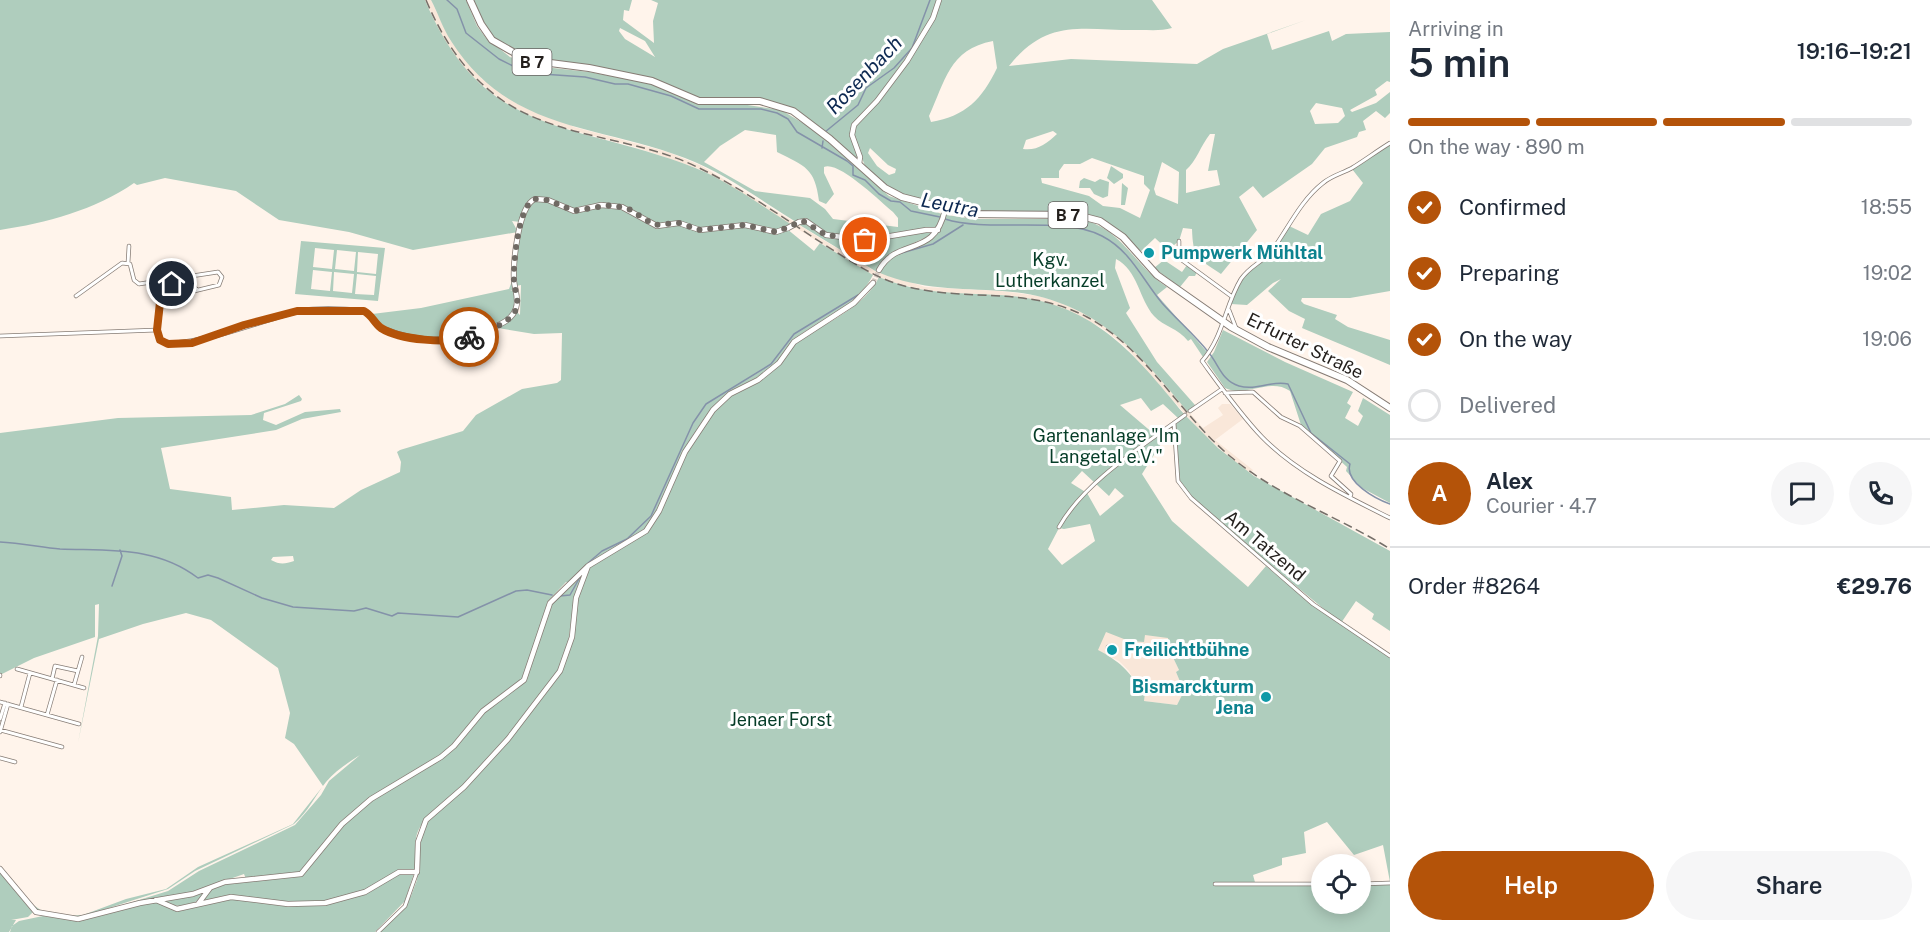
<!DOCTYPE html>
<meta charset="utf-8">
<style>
:root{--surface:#fff;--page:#f6f6f7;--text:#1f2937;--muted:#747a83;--line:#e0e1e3;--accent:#b45309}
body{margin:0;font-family:"Public Sans",sans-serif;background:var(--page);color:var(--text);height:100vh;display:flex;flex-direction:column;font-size:22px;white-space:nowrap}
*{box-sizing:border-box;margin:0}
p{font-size:20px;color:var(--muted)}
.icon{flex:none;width:33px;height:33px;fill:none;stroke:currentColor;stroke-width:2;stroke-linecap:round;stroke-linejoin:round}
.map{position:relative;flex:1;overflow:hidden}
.panel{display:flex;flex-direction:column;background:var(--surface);width:540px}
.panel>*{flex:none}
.tools{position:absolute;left:1311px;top:854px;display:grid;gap:12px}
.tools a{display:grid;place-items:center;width:60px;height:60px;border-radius:50%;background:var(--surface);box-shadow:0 3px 15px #0003;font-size:30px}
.pin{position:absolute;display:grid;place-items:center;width:51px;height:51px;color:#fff;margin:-26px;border:3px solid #fff;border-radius:50%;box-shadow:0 2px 6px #0007}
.courier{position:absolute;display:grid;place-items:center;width:60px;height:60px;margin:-30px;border:4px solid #b45309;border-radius:50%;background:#fff;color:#222;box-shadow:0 2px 8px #0007}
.headline em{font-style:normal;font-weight:600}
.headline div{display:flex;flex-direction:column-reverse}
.headline{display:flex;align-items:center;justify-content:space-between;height:102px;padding:0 18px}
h1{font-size:39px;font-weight:600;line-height:45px}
.bar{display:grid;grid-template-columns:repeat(4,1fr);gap:9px 6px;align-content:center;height:72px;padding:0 18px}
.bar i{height:8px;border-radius:4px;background:var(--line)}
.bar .selected{background:var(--accent)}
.bar p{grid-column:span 4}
.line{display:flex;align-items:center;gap:15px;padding:0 18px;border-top:2px solid var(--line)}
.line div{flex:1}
.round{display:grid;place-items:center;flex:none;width:63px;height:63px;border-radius:32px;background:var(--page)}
ol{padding:0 18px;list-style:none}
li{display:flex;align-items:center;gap:18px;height:66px}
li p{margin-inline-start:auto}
li .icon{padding:6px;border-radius:50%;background:var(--accent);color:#fff;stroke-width:4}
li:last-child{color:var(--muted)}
li i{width:33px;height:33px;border:3px solid var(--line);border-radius:50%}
.primary-button{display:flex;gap:12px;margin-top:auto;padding:12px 18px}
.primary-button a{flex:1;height:69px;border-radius:36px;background:var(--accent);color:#fff;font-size:24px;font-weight:600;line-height:69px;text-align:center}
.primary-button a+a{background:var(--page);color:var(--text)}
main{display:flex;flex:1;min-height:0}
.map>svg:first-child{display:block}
</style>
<main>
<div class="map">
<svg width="1390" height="932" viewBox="0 0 1390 932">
<rect width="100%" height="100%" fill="#fff4eb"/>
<!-- built -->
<path fill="#f9e7d9" d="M425,0H431L450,40L482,79L574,127L668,152L702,166L871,269L925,287L1000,291L1038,296L1062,303L1087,315L1128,343L1203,428L1223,415L1218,408L1222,404H1230L1243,419L1215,440L1253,470L1251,474L1235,462L1201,432L1125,346L1102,328L1070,311L1018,297L939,293L891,282L869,273L702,170L635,147L542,122L503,102L466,71L445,43Z
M1094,626L1137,632H1168V647L1179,670L1176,672L1184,691L1177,705L1144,701L1129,671L1119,661L1098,651Z"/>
<!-- green -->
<path fill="#afcdbd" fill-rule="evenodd" d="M0,0H425C482,135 566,121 685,164C723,177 757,203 792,225L776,231L752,225L700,229L679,222L660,225L622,206L606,203L575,210L534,198L526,203L520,222L512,221L518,232L413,250L349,232L279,220L236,191L165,178L137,185L134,183C95,210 46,223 0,230Z
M431,0H466L477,26L486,38L510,57L535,66L589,72L652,84L699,105L741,104L781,110L813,129L889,196L942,214L936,228L874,240L826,234L806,221L796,222C760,200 725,173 685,158C596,124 509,132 451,41C443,29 438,13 431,0ZM745,130L776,135L777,152C805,166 815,168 819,201L826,204L834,194L824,173V167C838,160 881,202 893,212L898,218V227L833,219L825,209L810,198L755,191L704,162L720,146Z
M473,0H632L629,11L624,10L623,20L654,43L653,21L658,3L651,0H1152L1172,28C1162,31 1151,30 1140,30C1085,31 1048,16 1009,66L1071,59L1197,64L1223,49L1306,20L1267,34L1272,50L1329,31L1332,41L1346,34L1390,32V82L1387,81L1375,90L1377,95L1350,110L1352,112L1376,103L1390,92V113L1385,118L1376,111L1363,121L1366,130L1359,132L1357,137L1325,148L1312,164L1263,198L1253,186L1239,197L1257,230L1221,274C1197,258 1193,258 1192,229L1183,228L1179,241L1168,250L1155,238L1139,253L1093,217L974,212L901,195L885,186L865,166L854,137L859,161L782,105L695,98L670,86L527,58L499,43L490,34ZM620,28L645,41L655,57L625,39L619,31ZM993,41L997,68C982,99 966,116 931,122L929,116C945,82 949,49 993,41ZM1316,103L1342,108L1345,116L1338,123L1315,124L1310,111ZM1053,131L1057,134C1046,144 1037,151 1023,149L1026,140ZM1210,134H1215L1208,171L1217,170L1220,185L1186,193V170C1196,162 1201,145 1210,134ZM870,148L888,165L896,169L895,173L889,175L877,166L868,153ZM1092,158L1144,176V184L1150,190L1140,218L1120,208L1103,206L1089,196L1042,183L1041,178H1059V171L1064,164H1080ZM1162,162L1179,172L1178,204L1156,195L1154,189Z
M1390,145V291L1350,298H1302L1301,301L1304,304L1337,315L1335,319L1348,327L1390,340V365L1302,328L1305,319L1289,311L1268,291L1281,279L1273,283L1247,305L1231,304V296L1250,268L1268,254L1287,225L1308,235L1321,214L1350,201L1363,183L1352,169Z
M1111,166L1123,174V178L1114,184L1107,178Z
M1084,178L1095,182L1100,179L1109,182L1108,196L1103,198L1094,194L1090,188H1079L1080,181Z
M1122,183L1128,188L1125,205H1121Z
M535,200L548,201L574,212L601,206L622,208L657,227L673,224L700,231L745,226L776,233L787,229L814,251L820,243L873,275C857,307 824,317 796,338L799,341C825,323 865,307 879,277C919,294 957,293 1000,295C1090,300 1131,349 1184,414L1178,418L1163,404L1151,411L1141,398L1120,405L1154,434L1166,427L1172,426L1142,474L1172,521L1248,587L1266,566L1312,604L1390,657V882L1383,845L1354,855L1327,822L1304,832L1306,853L1282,858V865L1253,875L1256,886H1321L1322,903H1360L1361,885H1390V932H379L405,906L411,896L417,880L421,835L427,823L437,809L470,783L508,741L560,672L573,638L579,586C568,612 574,642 558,670C537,705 496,752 468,782C452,798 430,808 419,829C413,840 416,859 415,871L399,870L364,891L325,901L288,903L231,895L200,902C220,869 270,884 302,875L343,825L371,799L441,758L454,747L484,712L521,684L529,669L548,607L570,583L566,582L548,601L523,679L482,710L453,746L440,756L370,798L341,824L301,873L246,879L244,874L190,893L113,908L168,891L199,871L295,825L321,795L329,781L360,755C349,762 335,771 326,782C315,796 308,812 294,824L195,871L168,889L84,916L65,917L37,911L0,865L32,904L42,911L65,916L83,915L126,899L166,889L198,867L293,824L323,786L294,744L285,738L290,713L278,668L211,620L186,613L143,624L99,639L78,743L98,636L99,604L95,605V637L34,658L0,675V433L118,418L251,415L285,404L299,395L302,399L301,401L264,413L263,420L276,425L305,412L340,409L341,412L302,419L276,430L161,448L170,489L231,497L232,510L284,505L334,508L361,490L400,472L401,462L397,452L400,450L463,431L476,415L522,389L557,383L561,380L562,333L534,334L498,328L517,312L520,315L521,285L516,286L515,282C516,264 518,208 535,200ZM1082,471L1109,496L1115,488L1124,496L1100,516L1087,493L1071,483ZM1090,524L1095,541L1062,565L1048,549L1059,528L1064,529ZM293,556L294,561C285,564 280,565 271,560L273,557ZM1106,632L1129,641L1144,642L1145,635L1168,638V647L1179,670L1176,672L1184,691L1177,705L1144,701L1145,692H1142C1130,671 1119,661 1098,650Z
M946,215L975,219H1076C1120,224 1133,265 1167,287L1157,295L1207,352L1203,357L1191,339L1188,341C1178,328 1164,327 1154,316C1139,299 1138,270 1116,259L1115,268L1130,308L1126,313L1157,362L1195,405L1188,412C1135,348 1091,297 1002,291C959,288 921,290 880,273C892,240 935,258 946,215Z
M805,222C844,249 883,238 926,230L936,231C911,248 893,245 877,272L798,224Z
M301,241L385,248L378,301L295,294ZM315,248L334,250L332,269L313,267ZM337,250L356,252L354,271L335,269ZM358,252L378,254L376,274L357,272ZM313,270L332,272L330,291L311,289ZM334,272L354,274L352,293L333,291ZM357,274L376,276L374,295L355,294Z
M1164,260L1182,272L1187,265L1197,272L1195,276H1189L1180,287L1154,268Z
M512,281L514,289L510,291L514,290L515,305L512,314C498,324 482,332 466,337C441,344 386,337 372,314L421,308L509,289Z
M1223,330L1285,362L1353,392L1347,403L1351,406L1345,418L1358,426L1363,416L1358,411L1363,398L1390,415V503L1362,488L1346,471L1347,467L1301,425L1290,391C1270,377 1246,398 1225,388L1207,362L1214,352Z
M1186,416L1218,448L1254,476L1390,551V631L1372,619L1374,614L1356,601L1341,623L1201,508L1183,487L1179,479L1175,424Z
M0,870L33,912L28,917L11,920H16L9,932H0Z
M400,872L414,873L405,901L375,932H10L12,926L19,921L43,916L66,919L156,902L174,910L231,898L288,905L349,899Z
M208,890C191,909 184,909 160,901Z"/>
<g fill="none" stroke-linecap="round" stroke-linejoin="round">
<!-- stream -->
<path stroke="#8492a9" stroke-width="1.5" d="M447,0L457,9L466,33L499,59L515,67L542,74L585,77L615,84H628L671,96L699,109H761L777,113L788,119L797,132L847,161L853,166V175L865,180L879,194L891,201L900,202L911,211L940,217
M825,132L858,105L866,88L894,68L912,48L930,0
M822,148L823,141
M945,219C989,233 1062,215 1102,236C1131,251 1142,279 1162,303C1177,320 1195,335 1209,353C1219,365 1222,381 1239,386C1257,391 1271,380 1288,384L1311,433L1350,464C1344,482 1376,499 1390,504
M898,254L933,244L963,225
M0,542C20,543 40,547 60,549C110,551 156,546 198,578L208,575L218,578L262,598L293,607L354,611L366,608L392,616L398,613L458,617L516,591L527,590L552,595
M588,563L602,551L627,539L651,516L693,423L706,404L771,364L794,334L858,295
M112,586L122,556L120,550
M560,596L570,595L580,577"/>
<!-- tertiary-tunnel -->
<path stroke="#d3c9c2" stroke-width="4.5" stroke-dasharray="4.5 2" stroke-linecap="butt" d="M873,283L879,270"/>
<!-- minor casing -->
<g stroke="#867c75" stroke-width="4.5">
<path id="minor" d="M1390,143C1377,151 1365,160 1352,168C1343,173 1331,176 1323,183C1300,201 1288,229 1271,252C1262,262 1249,267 1241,279C1225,305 1223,338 1202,361C1221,387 1240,414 1262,437C1297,473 1346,496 1390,518
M1179,241V258L1231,296
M128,263L129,246
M184,276L197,290
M162,292L172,284V278
M76,296L122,263L130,264L134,280L139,284L218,272L222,277L219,285L161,299
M1229,310L1236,328
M0,336L157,330
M1225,393L1253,392L1281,417L1300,426L1340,461L1331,476L1351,494L1350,497
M1190,411L1222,389
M1174,423L1178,481L1191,498L1313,604L1390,656
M1059,527C1085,481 1143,446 1185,415
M1108,650V647L1110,646
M17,669L84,688
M0,676V675
M52,679L55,666L78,671
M74,685L82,657
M0,702L79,724
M21,707L30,673
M47,715L57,680
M0,719L5,703
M0,730L62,747
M0,732L8,704
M0,758L15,762
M1215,884H1322
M1360,884L1390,883
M378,932L405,906L417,872"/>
</g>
<!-- tertiary casing -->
<g stroke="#867c75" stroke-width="6">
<path id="tertiary" d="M859,164L860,157L852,135L854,125L877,101L907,61L933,18L939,0
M799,222L806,221L826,235L867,240L926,230H938
M879,270C898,236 934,259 945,210
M164,280L157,330L160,340C179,354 271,316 299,311C320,308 343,309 364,311C373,315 375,326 384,329C421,344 457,343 492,328C501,324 513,319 516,308C519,299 515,290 514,281C513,263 518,206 535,199L548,200L574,211L601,205L622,207L657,226L679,223L700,230L745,225L776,232L788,228
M0,869L36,912L78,919L140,903L193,894L225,882L301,874L342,824L371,799L441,757L454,746L483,711L524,680L550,603L588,566L646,531L659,511L685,452L713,410L730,394L758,380L779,363L794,342L854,303L873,283
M156,900L177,909L231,897L288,904L325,903L365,892L399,872H417L418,842L426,820L464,787L508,739L560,671L572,637L576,598L588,566
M198,904L210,888"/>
</g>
<!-- primary casing -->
<g stroke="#867c75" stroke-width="8">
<path id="primary" d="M470,0L481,24L492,40L527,60L589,68L652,81L699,101H760L793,111L830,139L885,188L902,197L968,214L1077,215L1100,221L1123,237L1157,275L1231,327L1268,347L1347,380L1390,408"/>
</g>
<!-- minor -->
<use href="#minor" stroke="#fff" stroke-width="3"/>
<!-- tertiary -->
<use href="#tertiary" stroke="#fff" stroke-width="4.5"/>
<!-- primary -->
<use href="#primary" stroke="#fff" stroke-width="6"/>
<!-- rail -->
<path stroke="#756f69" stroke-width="1.5" stroke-dasharray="9 4.5" stroke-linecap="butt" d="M426,0C443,40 466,75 502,100C556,137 627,137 686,162C735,183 780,216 825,245C849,260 873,277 901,285C964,303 1026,285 1087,317C1147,349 1179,414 1231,457C1279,497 1338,516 1390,549"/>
<!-- tertiary-bridge casing -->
<g stroke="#867c75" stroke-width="6" stroke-linecap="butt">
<path id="tertiary-bridge" d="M788,228L799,222"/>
</g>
<!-- tertiary-bridge -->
<use href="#tertiary-bridge" stroke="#fff" stroke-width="4.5"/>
</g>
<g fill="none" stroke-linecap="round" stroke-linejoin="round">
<!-- done -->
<path stroke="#706a64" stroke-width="6" stroke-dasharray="0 10.8" d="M469,337C483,332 505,326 514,313C521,303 515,293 514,282C513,265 518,205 535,199L548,200L574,211L611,205L629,209L654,225L679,223L700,230L745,225L776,232L803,221L826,235L865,240"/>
<!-- route -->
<path stroke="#b45309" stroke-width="8" d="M172,284L161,293L157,330L160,340L168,344L192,343L244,325L297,311H364C372,315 374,323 381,328C400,340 448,344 469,337"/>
</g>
<!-- markers -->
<g fill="#0f9aa8" stroke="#fff" stroke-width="2">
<circle cx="1149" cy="253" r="6"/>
<circle cx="1112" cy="650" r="6"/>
<circle cx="1266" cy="697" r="6"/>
</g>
<g text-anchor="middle" stroke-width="6" stroke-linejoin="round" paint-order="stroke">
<!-- shield labels -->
<g fill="#fff" stroke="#656260" stroke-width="1.5">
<rect x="512.5" y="49" width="39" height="26" rx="4.5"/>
<rect x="1048.5" y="202" width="39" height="26" rx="4.5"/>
</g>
<g font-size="16" font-weight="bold" fill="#231f1c">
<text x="532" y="68">B 7</text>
<text x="1068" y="221">B 7</text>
</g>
<!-- culture labels -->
<g font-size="18" font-weight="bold" fill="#0d838f" stroke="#fff" text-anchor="start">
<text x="1161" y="259">Pumpwerk Mühltal</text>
<text x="1124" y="656">Freilichtbühne</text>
<text x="1254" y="693" text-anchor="end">Bismarckturm<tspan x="1254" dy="21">Jena</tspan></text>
</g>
<!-- park labels -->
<g font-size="18" fill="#063d28" stroke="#fff">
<text x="1050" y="266">Kgv.<tspan x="1050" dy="21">Lutherkanzel</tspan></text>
<text x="1106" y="442">Gartenanlage "Im<tspan x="1106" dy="21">Langetal e.V."</tspan></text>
<text x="781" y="726">Jenaer Forst</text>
</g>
<!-- street labels -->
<g font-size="18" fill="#231f1c" stroke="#fff">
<text transform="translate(1305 346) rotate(26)" y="6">Erfurter Straße</text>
<text transform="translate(1265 546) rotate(40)" y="6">Am Tatzend</text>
</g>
<!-- water labels -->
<g font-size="20" font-style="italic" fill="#0c2851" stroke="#fff">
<text transform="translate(864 75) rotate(-46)" y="7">Rosenbach</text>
<text transform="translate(950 205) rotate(11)" y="7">Leutra</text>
</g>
</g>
</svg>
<div class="tools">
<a><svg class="icon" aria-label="locate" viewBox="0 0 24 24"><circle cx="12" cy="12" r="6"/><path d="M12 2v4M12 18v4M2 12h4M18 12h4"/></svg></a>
</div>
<div class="pin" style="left:865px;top:240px;background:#ea580c"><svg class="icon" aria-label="bag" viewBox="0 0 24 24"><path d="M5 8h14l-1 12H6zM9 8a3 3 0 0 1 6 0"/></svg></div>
<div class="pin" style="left:172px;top:284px;background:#1f2937"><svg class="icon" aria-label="home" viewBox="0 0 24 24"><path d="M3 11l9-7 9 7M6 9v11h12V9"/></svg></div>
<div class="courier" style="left:469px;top:337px"><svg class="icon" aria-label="bike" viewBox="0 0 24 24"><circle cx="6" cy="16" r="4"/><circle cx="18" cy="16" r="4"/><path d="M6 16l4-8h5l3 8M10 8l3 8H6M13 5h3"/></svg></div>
</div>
<section class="panel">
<div class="headline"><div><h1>5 min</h1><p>Arriving in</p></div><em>19:16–19:21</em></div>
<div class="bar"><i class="selected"></i><i class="selected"></i><i class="selected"></i><i></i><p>On the way · 890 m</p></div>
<ol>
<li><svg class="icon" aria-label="check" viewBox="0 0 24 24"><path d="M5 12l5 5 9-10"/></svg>Confirmed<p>18:55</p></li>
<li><svg class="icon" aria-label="check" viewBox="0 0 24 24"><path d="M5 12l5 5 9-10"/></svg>Preparing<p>19:02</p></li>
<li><svg class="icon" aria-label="check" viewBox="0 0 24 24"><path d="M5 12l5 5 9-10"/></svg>On the way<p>19:06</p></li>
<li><i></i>Delivered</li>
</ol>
<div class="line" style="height:108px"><b class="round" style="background:var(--accent);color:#fff">A</b><div><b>Alex</b><p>Courier · 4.7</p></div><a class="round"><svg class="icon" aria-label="chat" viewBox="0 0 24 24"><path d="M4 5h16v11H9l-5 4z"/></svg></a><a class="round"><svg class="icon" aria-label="phone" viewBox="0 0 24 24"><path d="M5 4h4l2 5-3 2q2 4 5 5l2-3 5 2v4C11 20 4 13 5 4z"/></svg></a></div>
<div class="line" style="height:78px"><div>Order #8264</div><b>€29.76</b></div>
<div class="primary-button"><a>Help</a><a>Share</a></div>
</section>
</main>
